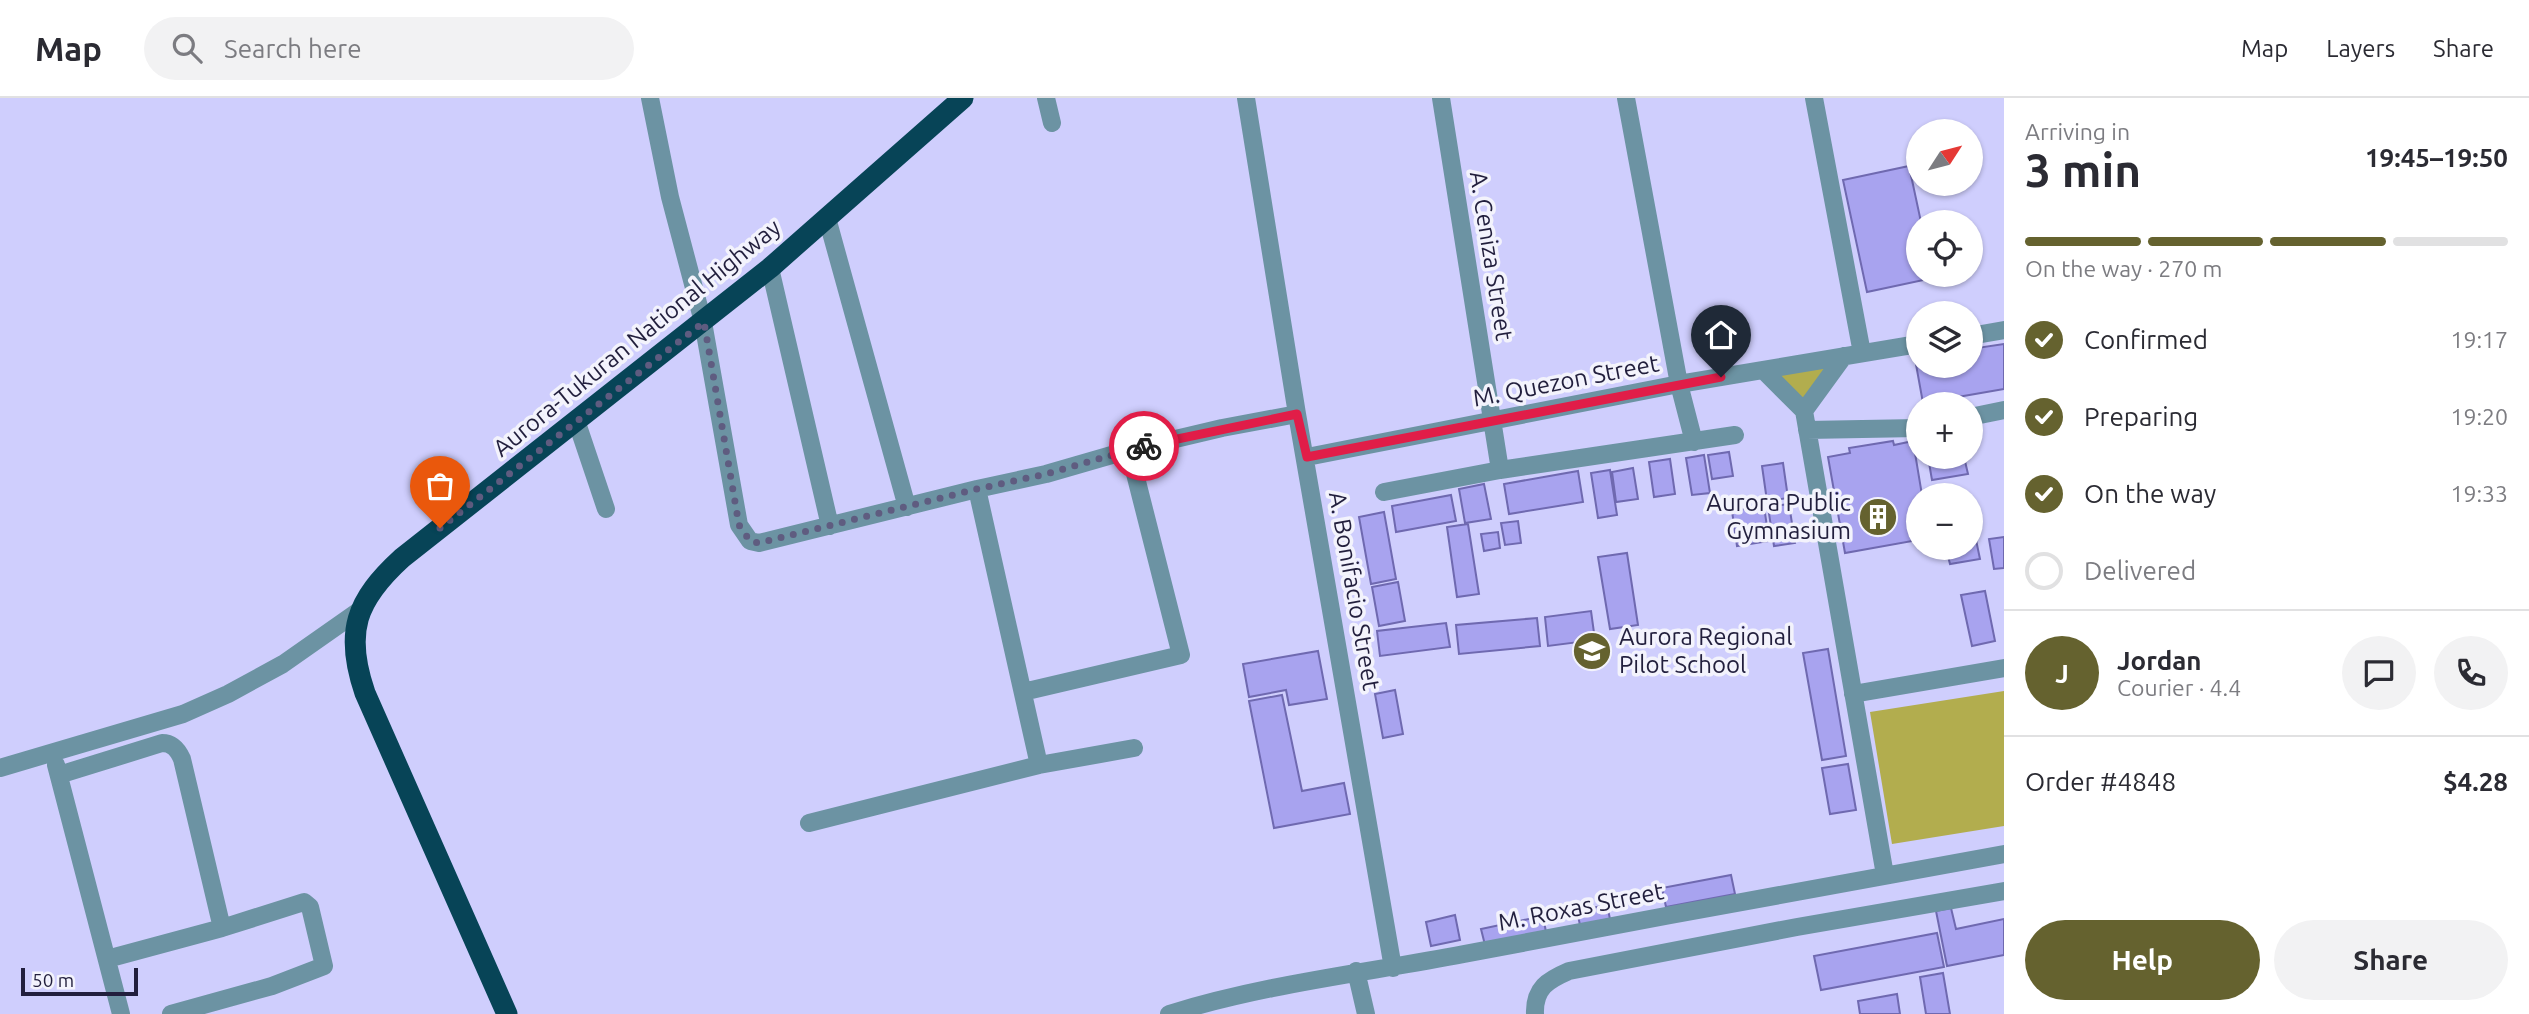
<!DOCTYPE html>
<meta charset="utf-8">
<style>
:root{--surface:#fff;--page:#f2f2f3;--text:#2b2b33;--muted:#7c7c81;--line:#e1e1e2;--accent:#65622f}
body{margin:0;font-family:Ubuntu,sans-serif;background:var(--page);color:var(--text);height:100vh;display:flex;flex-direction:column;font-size:26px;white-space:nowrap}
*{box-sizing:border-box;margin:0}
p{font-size:23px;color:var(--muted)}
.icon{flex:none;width:38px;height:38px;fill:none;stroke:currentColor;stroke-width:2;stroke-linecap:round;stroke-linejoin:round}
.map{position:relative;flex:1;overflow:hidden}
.panel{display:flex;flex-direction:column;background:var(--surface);width:525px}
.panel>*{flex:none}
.needle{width:46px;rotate:54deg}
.buttons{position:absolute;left:1906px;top:21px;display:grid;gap:14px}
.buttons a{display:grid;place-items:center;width:77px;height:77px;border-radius:50%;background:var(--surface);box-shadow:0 2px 5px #0004;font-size:35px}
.scale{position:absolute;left:21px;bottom:18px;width:117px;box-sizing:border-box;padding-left:7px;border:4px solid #221f3d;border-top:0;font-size:19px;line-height:24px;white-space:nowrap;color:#221f3d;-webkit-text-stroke:5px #f3f3fc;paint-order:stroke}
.pin{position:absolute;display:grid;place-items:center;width:60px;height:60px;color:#fff;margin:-72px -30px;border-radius:50% 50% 50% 0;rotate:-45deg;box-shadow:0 0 7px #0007}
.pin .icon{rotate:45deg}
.courier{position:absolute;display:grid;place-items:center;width:70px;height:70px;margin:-35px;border:5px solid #e11d48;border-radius:50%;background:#fff;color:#222;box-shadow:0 2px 9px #0007}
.overview em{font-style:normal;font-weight:700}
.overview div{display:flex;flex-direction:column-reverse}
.overview{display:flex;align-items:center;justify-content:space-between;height:119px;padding:0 21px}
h1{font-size:46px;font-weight:700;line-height:52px}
.bar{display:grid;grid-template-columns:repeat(4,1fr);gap:10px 7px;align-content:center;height:84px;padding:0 21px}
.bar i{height:9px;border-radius:5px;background:var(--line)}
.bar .on{background:var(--accent)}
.bar p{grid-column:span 4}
.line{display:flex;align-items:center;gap:18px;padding:0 21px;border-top:2px solid var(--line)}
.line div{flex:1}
.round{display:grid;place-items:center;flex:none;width:74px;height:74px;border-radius:37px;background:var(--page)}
ol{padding:0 21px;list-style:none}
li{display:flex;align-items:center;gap:21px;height:77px}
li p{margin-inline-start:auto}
li .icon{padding:7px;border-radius:50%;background:var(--accent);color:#fff;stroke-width:4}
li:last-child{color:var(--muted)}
li i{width:38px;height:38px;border:4px solid var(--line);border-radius:50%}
.primary-button{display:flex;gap:14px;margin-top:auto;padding:14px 21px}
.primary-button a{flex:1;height:80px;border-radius:42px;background:var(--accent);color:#fff;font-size:28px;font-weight:700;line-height:80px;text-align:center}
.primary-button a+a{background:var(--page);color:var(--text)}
header{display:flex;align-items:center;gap:42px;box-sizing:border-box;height:98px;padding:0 35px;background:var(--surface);border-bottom:2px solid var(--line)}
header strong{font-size:33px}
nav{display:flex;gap:38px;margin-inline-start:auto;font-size:24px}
.search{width:490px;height:63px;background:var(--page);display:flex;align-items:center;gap:18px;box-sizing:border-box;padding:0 24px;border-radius:38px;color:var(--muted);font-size:26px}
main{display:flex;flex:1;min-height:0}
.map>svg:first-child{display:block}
</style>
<header>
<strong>Map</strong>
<div class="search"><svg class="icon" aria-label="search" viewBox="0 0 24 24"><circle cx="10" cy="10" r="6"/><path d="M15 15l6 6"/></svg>Search here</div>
<nav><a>Map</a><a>Layers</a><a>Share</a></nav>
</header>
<main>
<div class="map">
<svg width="2004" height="916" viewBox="0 0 2004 916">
<rect width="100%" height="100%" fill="#cfcefd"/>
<!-- green -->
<path fill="#b2ad4e" d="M1829,267L1802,303L1776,276Z
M2004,593V728L1892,746L1870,614Z"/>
<!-- building -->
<path fill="#a8a3ef" stroke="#6f69b0" stroke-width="2" d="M1909,68L1921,124H1918V177H1933V180L1867,194L1843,82Z
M2004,246V291L1923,305L1915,261L1918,260V268H1970V251Z
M1893,343L1894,347L1913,343L1922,397H1918V442L1845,455L1828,359L1850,355L1849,350Z
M1729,354L1733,378L1712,381L1708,357Z
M1704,357L1710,395L1692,397L1686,360Z
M1928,359H1964L1968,376L1932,382Z
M1670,361L1675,396L1654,399L1649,364Z
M1783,365L1788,400L1767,403L1762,368Z
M1633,370L1638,401L1616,404L1612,374Z
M1610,372L1617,417L1598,420L1591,375Z
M1578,373L1583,404L1509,416L1504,386Z
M1484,386L1491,421L1465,425L1459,391Z
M1451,397L1456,423L1396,434L1392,408Z
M1789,406L1795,445L1774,448L1768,409Z
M1764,408L1769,443L1737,448L1732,413Z
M1384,414L1396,481L1371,486L1359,419Z
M1518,423L1521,445L1505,447L1501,425Z
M1468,426L1479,496L1457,499L1447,429Z
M1498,434L1500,450L1484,453L1481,436Z
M1975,437L1980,461L1950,466L1946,450H1970V438Z
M2004,439V470L1994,471L1989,441Z
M1627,455L1638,527L1610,531L1598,459Z
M1398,484L1405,523L1379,528L1372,489Z
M1985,493L1995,543L1972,548L1961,497Z
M1591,513L1595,542L1548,548L1545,519Z
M1537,520L1540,548L1459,556L1456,527Z
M1446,525L1450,549L1380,558L1377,533Z
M1828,551L1846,658L1822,662L1803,555Z
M1318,553L1327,601L1289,607L1286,592L1249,599L1243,566Z
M1395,592L1403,636L1383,640L1375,596Z
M1282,597L1302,693L1344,685L1350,716L1274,730L1249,603Z
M1848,666L1856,712L1830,716L1822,670Z
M1731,777L1735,796L1666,809L1662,790Z
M1607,807L1610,821L1580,827L1577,813Z
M1951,810L1956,831L2004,821V857L1947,868L1936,813Z
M1455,817L1460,842L1431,848L1426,824Z
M1543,818L1546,834L1485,847L1481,831Z
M1937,835L1944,869L1821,892L1814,858Z
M1943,875L1950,916H1926L1920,879Z
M1897,896L1900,916H1860L1858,903Z"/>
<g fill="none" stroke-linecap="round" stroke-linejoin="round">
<!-- minor -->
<path stroke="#6c93a3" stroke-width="18" d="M650,0L670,99L703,224L739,427L750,443L759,445L977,391L1046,376L1129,352L1222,330L1297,316
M1046,0L1052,25
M1246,0L1297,316L1393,870
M1441,0L1500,372
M1626,0L1679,286L1694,344
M1814,0L1862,255
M827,120L907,409
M770,170L830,428
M1970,238L2004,232
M1763,272L1804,313L1885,777
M1804,313L1844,258
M1970,319L2004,312
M576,322L606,411
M1807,332L1918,330
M1307,359L1679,286L1918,246
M977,391L1039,667
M1384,394L1500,372L1735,337
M1023,594L1181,557L1129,352
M1853,596L2004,570
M56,667L121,916
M0,670L183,616L228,596L283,566L360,512
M59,677L162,645C173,645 178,652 182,661L222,830
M809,725L1039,667L1134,650
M107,861L222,830L304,804L310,809L324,868L272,888L171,916
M1356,873L1366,916
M1169,916C1265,886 1365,875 1464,856C1644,822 1823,788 2004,756
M1535,916C1534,890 1548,882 1569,873L1797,829L2004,793"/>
<!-- highway -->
<path stroke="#074457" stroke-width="21" d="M507,916L365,595C344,534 356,502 402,460L770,170L963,0"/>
</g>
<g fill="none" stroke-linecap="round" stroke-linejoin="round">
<!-- done -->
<path stroke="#5f5c80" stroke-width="7" stroke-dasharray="0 12.6" d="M440,430L704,224L739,427L750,443L759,445L977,391L1046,376L1144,348"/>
<!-- route -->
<path stroke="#e11d48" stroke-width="9" d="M1144,348L1297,316L1307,359L1721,279"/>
</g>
<!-- icons -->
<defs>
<g id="building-disc" transform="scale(2.0125)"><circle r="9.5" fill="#65622f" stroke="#f3f3fc"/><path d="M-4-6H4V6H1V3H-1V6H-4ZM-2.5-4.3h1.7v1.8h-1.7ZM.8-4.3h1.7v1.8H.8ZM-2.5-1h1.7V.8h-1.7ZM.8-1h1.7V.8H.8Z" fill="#fff"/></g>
<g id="school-disc" transform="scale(2.0125)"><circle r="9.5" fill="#65622f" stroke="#f3f3fc"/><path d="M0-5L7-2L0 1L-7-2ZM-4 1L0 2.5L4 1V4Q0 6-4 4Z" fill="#fff"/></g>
</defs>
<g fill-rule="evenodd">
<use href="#building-disc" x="1878" y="419"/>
<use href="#school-disc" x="1592" y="553"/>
</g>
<g text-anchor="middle" stroke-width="7" stroke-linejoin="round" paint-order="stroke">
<!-- street labels -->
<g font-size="24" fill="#221f3d" stroke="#f3f3fc">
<text transform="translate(1491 158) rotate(81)" y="8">A. Ceniza Street</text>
<text transform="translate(637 240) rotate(-39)" y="8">Aurora-Tukuran National Highway</text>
<text transform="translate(1566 283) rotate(-11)" y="8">M. Quezon Street</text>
<text transform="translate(1354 493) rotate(80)" y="8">A. Bonifacio Street</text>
<text transform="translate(1581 809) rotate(-11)" y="8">M. Roxas Street</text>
</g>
<!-- poi labels -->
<g font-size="24" fill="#221f3d" stroke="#f3f3fc" text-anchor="end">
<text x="1851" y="413">Aurora Public<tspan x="1851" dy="28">Gymnasium</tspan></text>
<text x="1619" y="547" text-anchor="start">Aurora Regional<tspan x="1619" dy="28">Pilot School</tspan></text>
</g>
</g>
</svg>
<div class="buttons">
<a><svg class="needle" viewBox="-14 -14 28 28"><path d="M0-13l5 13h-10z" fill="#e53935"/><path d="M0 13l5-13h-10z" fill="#7c7c81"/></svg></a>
<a><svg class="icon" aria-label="locate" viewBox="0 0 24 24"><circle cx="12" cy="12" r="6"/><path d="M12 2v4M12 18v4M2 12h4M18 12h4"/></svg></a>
<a><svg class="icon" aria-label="layers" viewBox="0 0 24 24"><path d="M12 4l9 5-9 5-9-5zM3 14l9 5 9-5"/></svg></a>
<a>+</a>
<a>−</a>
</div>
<div class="scale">50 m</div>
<div class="pin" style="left:440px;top:430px;background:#ea580c"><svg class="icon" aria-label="bag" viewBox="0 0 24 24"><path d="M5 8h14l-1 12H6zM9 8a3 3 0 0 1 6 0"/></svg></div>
<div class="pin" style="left:1721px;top:279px;background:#1f2937"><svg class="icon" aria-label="home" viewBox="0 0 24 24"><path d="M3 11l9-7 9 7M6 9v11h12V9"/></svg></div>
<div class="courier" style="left:1144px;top:348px"><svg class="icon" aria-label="bike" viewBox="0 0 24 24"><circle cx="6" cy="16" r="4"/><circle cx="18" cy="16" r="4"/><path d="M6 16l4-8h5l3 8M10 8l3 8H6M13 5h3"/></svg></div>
</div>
<section class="panel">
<div class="overview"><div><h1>3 min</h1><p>Arriving in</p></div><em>19:45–19:50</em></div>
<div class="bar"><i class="on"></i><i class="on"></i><i class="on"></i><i></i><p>On the way · 270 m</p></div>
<ol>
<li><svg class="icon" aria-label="check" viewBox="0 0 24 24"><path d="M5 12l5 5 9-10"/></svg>Confirmed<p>19:17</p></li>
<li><svg class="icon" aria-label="check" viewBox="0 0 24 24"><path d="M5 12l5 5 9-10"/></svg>Preparing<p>19:20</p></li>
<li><svg class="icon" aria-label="check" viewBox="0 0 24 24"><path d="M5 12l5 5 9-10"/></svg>On the way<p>19:33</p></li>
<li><i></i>Delivered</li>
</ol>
<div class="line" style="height:126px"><b class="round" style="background:var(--accent);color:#fff">J</b><div><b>Jordan</b><p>Courier · 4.4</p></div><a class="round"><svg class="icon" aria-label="chat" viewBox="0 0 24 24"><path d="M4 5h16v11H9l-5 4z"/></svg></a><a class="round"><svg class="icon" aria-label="phone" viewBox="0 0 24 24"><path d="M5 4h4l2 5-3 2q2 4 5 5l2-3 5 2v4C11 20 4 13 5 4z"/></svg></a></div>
<div class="line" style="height:91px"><div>Order #4848</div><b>$4.28</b></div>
<div class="primary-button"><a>Help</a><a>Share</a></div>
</section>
</main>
